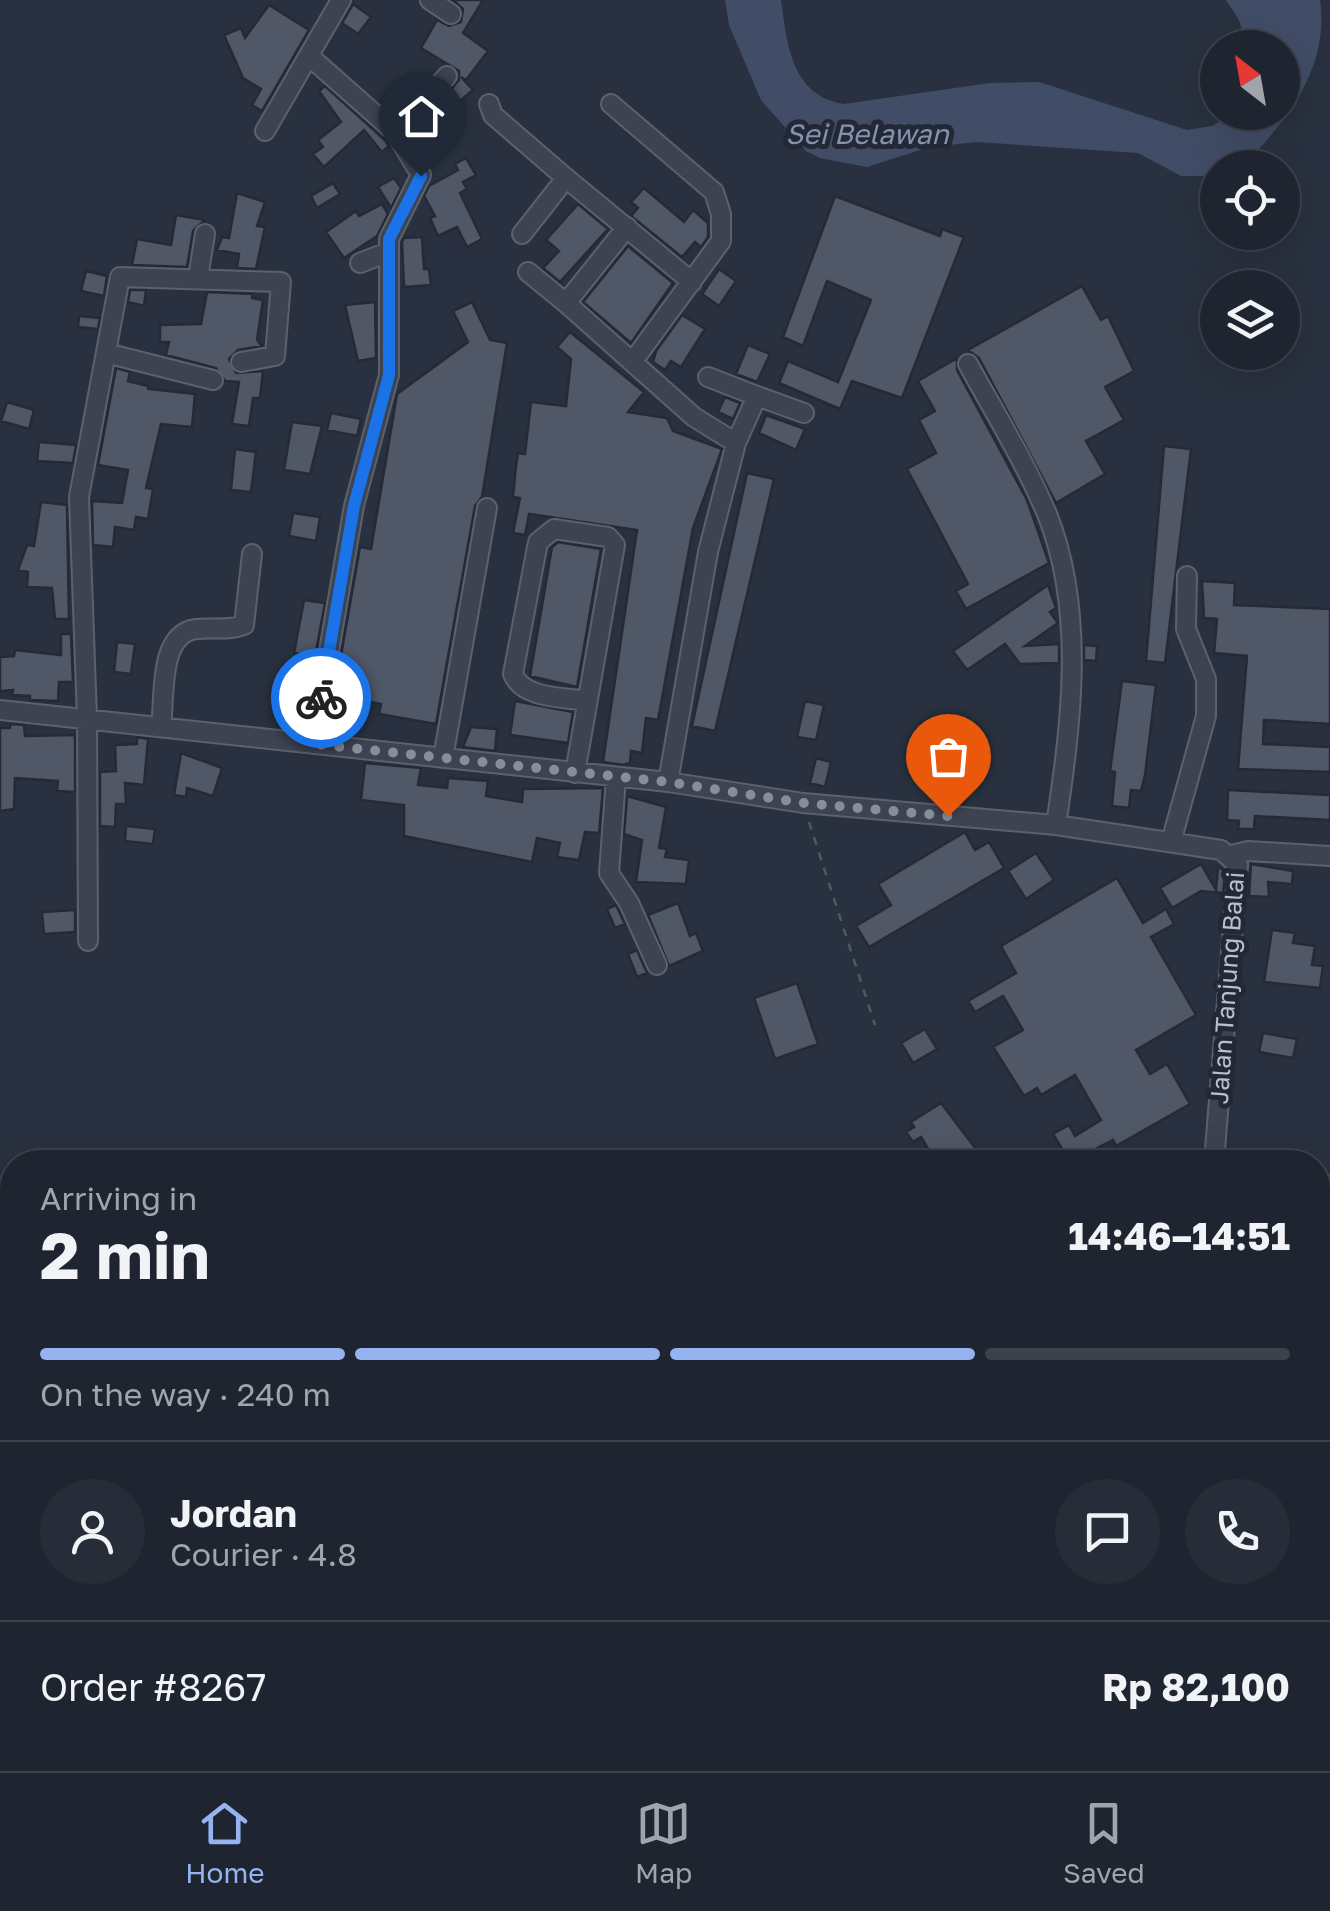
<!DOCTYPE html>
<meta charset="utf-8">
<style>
:root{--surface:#1f2530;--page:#272d38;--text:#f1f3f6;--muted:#a1a5ab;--line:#3c424c;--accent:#95b2f1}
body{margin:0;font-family:"Golos Text",sans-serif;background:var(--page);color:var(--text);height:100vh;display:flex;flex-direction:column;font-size:38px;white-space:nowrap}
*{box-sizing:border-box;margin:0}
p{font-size:32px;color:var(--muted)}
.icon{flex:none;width:55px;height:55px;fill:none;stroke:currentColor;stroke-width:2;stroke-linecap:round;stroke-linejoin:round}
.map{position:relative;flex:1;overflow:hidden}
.drawer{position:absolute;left:0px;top:1150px;width:1330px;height:622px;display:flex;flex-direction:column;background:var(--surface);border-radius:40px 40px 0 0;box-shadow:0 10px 40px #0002,0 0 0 2px var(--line)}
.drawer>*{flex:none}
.needle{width:65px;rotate:329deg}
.controls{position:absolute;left:1200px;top:30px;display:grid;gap:20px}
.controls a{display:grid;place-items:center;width:100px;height:100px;border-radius:50%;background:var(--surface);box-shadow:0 10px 40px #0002,0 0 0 2px var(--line);font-size:50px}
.pin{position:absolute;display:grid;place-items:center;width:85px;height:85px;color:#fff;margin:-102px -42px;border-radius:50% 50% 50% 0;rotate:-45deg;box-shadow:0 0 10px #0007}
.pin .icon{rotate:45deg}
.courier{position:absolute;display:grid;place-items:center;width:100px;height:100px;margin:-50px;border:8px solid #1a73e8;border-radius:50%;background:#fff;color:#222;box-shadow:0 2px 12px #0007}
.headline em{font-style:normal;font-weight:700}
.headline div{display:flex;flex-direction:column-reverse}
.headline{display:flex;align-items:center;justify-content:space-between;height:170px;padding:0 40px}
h1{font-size:65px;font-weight:700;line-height:75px}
.bar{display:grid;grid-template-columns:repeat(4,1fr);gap:15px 10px;align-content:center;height:120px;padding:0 40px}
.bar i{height:12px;border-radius:8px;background:var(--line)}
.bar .on{background:var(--accent)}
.bar p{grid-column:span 4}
.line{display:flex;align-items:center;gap:25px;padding:0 40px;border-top:2px solid var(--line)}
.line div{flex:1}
.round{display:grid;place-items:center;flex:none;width:105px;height:105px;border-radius:52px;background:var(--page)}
.menu{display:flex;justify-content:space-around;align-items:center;height:140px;border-top:2px solid var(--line);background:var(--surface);font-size:28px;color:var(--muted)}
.menu a{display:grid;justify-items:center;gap:5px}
.menu .on{color:var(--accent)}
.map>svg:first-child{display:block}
</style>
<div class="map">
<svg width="1330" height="1771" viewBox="0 0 1330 1771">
<rect width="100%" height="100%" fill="#293140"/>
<!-- water -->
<path fill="#414d67" d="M725,0H781C787,43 791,96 844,104L990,83L1039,82L1187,130L1212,126L1234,113L1282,112V48L1247,47L1239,20L1226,0H1320C1330,67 1286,123 1242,166L1218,168L1217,176H1181L1138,153L977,142L929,147L867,167L820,158L806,151L761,100L729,25Z"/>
<!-- building -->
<path fill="#505868" stroke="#242a37" stroke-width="2.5" d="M453,0H483L463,33L488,51L466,80L461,77L473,90L455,105L446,95L459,80V71L421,48L437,20L449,26L461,22L463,9Z
M353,4L371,17L358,34L342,23Z
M269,5L309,30L262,111L252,105L261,89L243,78L224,35L241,28L245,38Z
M325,86L385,140L389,146L382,152L364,130L324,167L313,154L323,147L318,140L341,122L319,91Z
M400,90L409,98L394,115L385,107Z
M466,158L476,175L463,182L467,189L460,193L482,239L467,247L457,227L438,236L430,218L435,216L424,196L429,186L458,170L455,164Z
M394,178L401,188L391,208L378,187Z
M333,183L340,194L317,208L311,196Z
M644,188L684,222L693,210L708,223V237L701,247L695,242L682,257L631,216L638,208L631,202Z
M237,193L265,202L257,226L265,227L256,269L237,268L239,254L217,250L222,237L229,238Z
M835,196L940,236L942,229L964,237L902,398L852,381L840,409L779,383L788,361L838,382L871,300L827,281L803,346L783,337Z
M382,204L388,214L377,236L344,258L326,232L356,211L359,216Z
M578,204L608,229L560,282L543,268L559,251L546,240Z
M176,215L205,220L193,231L187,267L132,265L137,239L171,245Z
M422,237L424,269H429L431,285L404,287L402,242L404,238Z
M628,246L673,283L631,343L583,302Z
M719,269L736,281L719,306L702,294Z
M86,271L107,276L104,296L81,291Z
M1082,286L1101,320L1108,316L1134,371L1105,387L1124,420L1086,441L1105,474L1056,503L979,358L968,350Z
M130,290H146L144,306L128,302Z
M207,292L253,294L252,298L263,300L257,340L262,346L238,350L229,359L236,373L263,371L260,398H253L249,426L232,424L239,382L225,381L216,368L166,355L169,342H160V325L201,324Z
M375,302L376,358L358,361L345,305Z
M472,302L490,340L507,343L482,497L475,506L436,724L379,714L381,704L334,695L360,547L371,549L397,394L468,342L453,311Z
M682,315L705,329L681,367L671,361L665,370L653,362L656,351Z
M79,316L100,318L98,329L78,327Z
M570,332L644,392L628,412L667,418L673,431L722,449L693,528L658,720L646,718L642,753L631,751L630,763L623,765L603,762L637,530L529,514L525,535L513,533L520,498L513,497L516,466L518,453L525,454L531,402L566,406L571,359L557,347Z
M748,345L770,354L757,382L736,374Z
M957,358V370L1027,500L1049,563L966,609L956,591L968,584L907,469L936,453L919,420L935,411L918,381Z
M116,368L130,372L128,381L148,386V389L195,394L192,427L161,424L146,488L153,489L148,519L136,517L134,530L115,527L113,547L93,545L92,501L122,503L128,470L98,465Z
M725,397L740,403L733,419L718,412Z
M7,402L34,410L29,429L1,421Z
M331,413L361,419L357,436L327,430Z
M766,415L805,429L796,450L759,433Z
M292,422L322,426L310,474L284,470Z
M39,442L76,445L73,463L37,461Z
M1164,446L1191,449L1165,663L1146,661Z
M235,449L256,452L251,492L231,490Z
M747,473L774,479L715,731L692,726Z
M41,502L67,505L69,619H55L52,588L27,587L28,572L18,570L27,545L34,546Z
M293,513L320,517L316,541L289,536Z
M558,542L601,549L577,687L530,676L552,547Z
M1202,581L1235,583L1234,605L1330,609V724L1264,720L1263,744L1330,747V772L1238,769L1247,656L1214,653L1217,619L1204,618Z
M1048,585L1056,608L1050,612L1058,623L1025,646L1059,644V663L1020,664L1005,644L967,670L953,651Z
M304,600L325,603L315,657L294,653Z
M61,634H71L73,682H59L58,701L30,700V696L12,695L13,690L0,691V657L14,656L15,650L61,655Z
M117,642L135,644L131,674L114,672Z
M1084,645L1097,646L1096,661L1084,660Z
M1122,681L1156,685L1145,775L1141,791L1131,790L1129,808L1112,806L1115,772L1110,771Z
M515,701L573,712L568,743L510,735Z
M805,701L824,705L816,740L797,737Z
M10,724L24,725L25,736L75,735V792L57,791L58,781L15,778L14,809L0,811V728H10Z
M471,727L497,729L495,751L463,747Z
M137,737L148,739L144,785L125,783L126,804H116L115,827L100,826V772L116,771L115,745L137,744Z
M181,753L222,768L213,796L187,788L186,797L174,795Z
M816,758L831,762L825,787L810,783Z
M365,763L421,768L418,785L447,788L448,778L488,781L486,796L522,802L523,789L603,788L599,833L585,832L579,860L557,857L560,843L537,838L532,862L404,836V805L361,800Z
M940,787L966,791L964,804L937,802Z
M1228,790L1330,795V820L1255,816L1254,829H1238L1239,821L1227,820Z
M627,796L666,807L659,848L667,849L665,857L689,860L686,884L636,882L642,840L624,834Z
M126,826L155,829L153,844L125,841Z
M965,832L975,850L989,842L1004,868L869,947L856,926L891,905L878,884Z
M1036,853L1054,880L1026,899L1008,871Z
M1201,864L1216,890L1218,867L1225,871L1223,893L1201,891L1172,908L1160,888Z
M1251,864L1293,871L1292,884L1268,882L1269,897L1249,896Z
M1117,878L1143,923L1166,909L1174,924L1151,937L1196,1015L1136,1050L1150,1074L1167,1064L1190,1104L1116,1146L1113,1140L1070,1162L1053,1134L1069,1125L1075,1136L1101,1120L1075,1075L1041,1095L1037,1088L1024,1096L993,1047L1023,1030L1003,996L975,1012L968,1001L1016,973L1001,946Z
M678,903L690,936L696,933L703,951L669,966L648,915Z
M616,905L625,924L615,928L607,909Z
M75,910V932L44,934L42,912Z
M1272,930L1295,933L1293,943L1315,946L1312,965L1323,966L1320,988L1264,982Z
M637,950L647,973L637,977L628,954Z
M797,983L818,1044L775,1059L754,998Z
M925,1029L937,1049L913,1063L901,1043Z
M1263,1033L1297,1039L1293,1058L1259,1052Z
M941,1103L979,1153L963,1162H936L921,1137L913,1142L906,1132L914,1127L911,1122Z
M1318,1196L1330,1197V1264L1318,1263Z
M1318,1495L1330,1517V1530L1318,1538Z"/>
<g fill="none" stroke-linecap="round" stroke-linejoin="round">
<!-- minor casing -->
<g stroke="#5b616d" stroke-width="22">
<path id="minor" d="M430,0L451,14
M309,56L395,132
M489,104L493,115L566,178
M611,104L714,192L721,214V241L633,361
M265,131L341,0
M627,227L566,303L694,417L736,443L708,552L668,782
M522,234L566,178L692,282
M360,263L388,252
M528,272L566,303
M198,278L205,234
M106,353L213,380
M968,364C995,413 1025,462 1047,514C1086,611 1071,725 1056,825
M708,377L757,396L736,443
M757,396L804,413
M0,710L668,782L803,803L1056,825L1221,850L1238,865L1214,1162
M161,727C165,697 158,634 196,629C212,627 228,631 244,625L252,554
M313,744L354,506L389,375V239L421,175L395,132L447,76
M443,758L487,508
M575,773L615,545L608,537L554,529L538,542L513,674C523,699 563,697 587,701
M616,778L609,873L629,903L657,965
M1171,842L1206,716V679L1186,629L1187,576
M1231,855L1248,851L1330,856
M88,941L87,718L79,497L120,277L281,282L275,356L241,362
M1318,1184L1330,1185
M1318,1336L1330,1334
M1318,1614L1330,1606
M1318,1669L1319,1771
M1178,1760L1183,1771"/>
</g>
<!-- path -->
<path stroke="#4c5b60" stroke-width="2.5" stroke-dasharray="8 8" stroke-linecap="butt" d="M809,822L875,1025"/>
<!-- minor -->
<use href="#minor" stroke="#3d4350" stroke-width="18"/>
</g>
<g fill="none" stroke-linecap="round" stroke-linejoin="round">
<!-- done -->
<path stroke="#878d9a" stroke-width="10" stroke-dasharray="0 18" d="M321,698L314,744L668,782L803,803L948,816"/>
<!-- route -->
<path stroke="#1a73e8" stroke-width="12" d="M321,698L354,506L389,375V239L421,176"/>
</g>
<g text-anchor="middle" stroke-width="10" stroke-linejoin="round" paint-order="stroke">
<!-- street labels -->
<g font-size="25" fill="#babfca" stroke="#222835">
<text transform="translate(1227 988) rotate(-86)" y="9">Jalan Tanjung Balai</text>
</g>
<!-- water labels -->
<g font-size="28" font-style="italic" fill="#8592ae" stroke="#222835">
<text x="867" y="144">Sei Belawan</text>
</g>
</g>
</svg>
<div class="controls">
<a><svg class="needle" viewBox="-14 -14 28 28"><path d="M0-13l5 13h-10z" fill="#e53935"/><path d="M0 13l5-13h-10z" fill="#a1a5ab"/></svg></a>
<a><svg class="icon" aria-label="locate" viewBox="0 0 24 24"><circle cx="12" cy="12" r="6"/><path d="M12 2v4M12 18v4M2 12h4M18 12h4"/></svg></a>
<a><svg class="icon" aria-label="layers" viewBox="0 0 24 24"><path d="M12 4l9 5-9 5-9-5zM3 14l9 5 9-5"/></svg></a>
</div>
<div class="pin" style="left:948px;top:816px;background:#ea580c"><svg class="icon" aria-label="bag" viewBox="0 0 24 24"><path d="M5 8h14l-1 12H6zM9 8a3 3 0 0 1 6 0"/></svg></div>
<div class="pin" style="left:421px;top:176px;background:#1f2937"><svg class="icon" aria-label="home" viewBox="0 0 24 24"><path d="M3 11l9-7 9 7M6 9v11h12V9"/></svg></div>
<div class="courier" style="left:321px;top:698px"><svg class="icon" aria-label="bike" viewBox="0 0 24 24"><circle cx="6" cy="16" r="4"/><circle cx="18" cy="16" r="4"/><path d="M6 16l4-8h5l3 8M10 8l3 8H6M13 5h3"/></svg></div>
<section class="drawer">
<div class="headline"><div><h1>2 min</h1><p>Arriving in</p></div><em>14:46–14:51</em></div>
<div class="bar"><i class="on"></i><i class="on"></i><i class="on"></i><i></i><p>On the way · 240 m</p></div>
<div class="line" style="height:180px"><a class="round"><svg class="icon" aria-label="person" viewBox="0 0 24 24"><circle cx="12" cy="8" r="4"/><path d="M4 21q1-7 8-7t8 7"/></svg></a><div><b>Jordan</b><p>Courier · 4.8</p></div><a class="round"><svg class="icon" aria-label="chat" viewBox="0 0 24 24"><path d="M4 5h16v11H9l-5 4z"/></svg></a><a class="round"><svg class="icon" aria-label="phone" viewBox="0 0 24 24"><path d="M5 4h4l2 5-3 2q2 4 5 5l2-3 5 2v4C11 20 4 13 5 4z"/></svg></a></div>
<div class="line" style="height:130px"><div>Order #8267</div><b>Rp 82,100</b></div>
</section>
</div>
<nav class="menu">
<a class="on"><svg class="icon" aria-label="home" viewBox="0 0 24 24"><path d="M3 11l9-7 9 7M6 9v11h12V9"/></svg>Home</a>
<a><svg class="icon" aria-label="map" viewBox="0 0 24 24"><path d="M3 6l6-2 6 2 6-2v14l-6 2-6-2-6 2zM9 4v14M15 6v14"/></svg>Map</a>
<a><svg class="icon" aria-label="saved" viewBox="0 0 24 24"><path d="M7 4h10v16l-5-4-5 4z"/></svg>Saved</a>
</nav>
